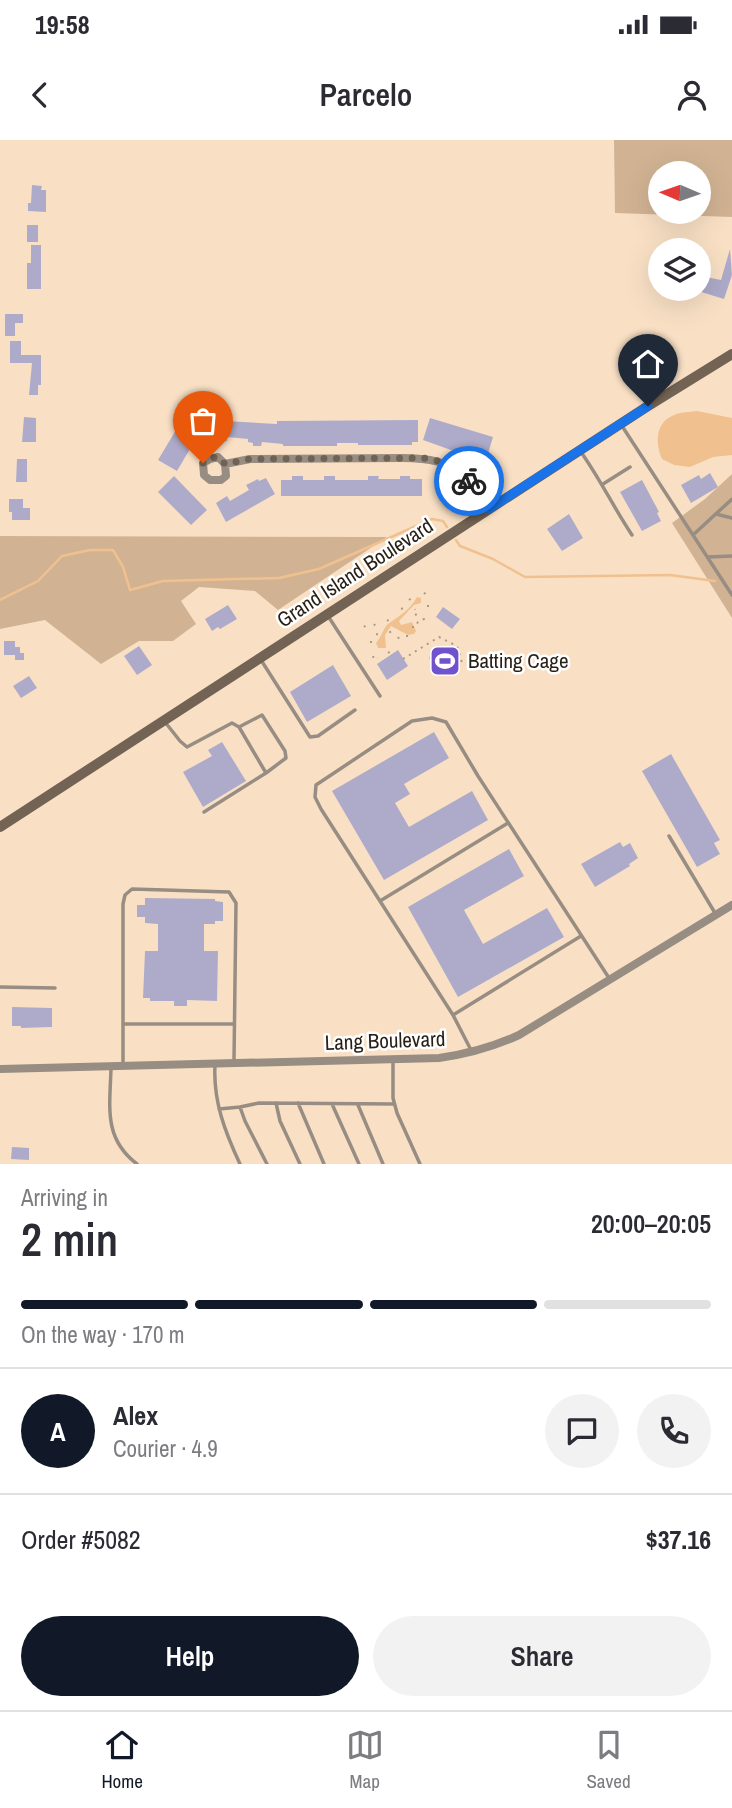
<!DOCTYPE html>
<meta charset="utf-8">
<style>
:root{--surface:#fff;--page:#f2f2f3;--text:#2b2b33;--muted:#7c7c81;--line:#e1e1e2;--accent:#111827}
body{margin:0;font-family:"Archivo Narrow",sans-serif;background:var(--page);color:var(--text);height:100vh;display:flex;flex-direction:column;font-size:26px;white-space:nowrap}
*{box-sizing:border-box;margin:0}
p{font-size:23px;color:var(--muted)}
.icon{flex:none;width:38px;height:38px;fill:none;stroke:currentColor;stroke-width:2;stroke-linecap:round;stroke-linejoin:round}
.map{position:relative;height:1024px;overflow:hidden}
.panel{display:flex;flex-direction:column;background:var(--surface);flex:1}
.panel>*{flex:none}
.needle{width:46px;rotate:272deg}
.buttons{position:absolute;left:648px;top:21px;display:grid;gap:14px}
.buttons a{display:grid;place-items:center;width:63px;height:63px;border-radius:50%;background:var(--surface);box-shadow:0 7px 28px #0002;font-size:35px}
.pin{position:absolute;display:grid;place-items:center;width:60px;height:60px;color:#fff;margin:-72px -30px;border-radius:50% 50% 50% 0;rotate:-45deg;box-shadow:0 0 7px #0007}
.pin .icon{rotate:45deg}
.courier{position:absolute;display:grid;place-items:center;width:70px;height:70px;margin:-35px;border:5px solid #1a73e8;border-radius:50%;background:#fff;color:#222;box-shadow:0 2px 9px #0007}
.head em{font-style:normal;font-weight:600}
.head div{display:flex;flex-direction:column-reverse}
.head{display:flex;align-items:center;justify-content:space-between;height:119px;padding:0 21px}
h1{font-size:46px;font-weight:600;line-height:52px}
.bar{display:grid;grid-template-columns:repeat(4,1fr);gap:10px 7px;align-content:center;height:84px;padding:0 21px}
.bar i{height:9px;border-radius:5px;background:var(--line)}
.bar .on{background:var(--accent)}
.bar p{grid-column:span 4}
.line{display:flex;align-items:center;gap:18px;padding:0 21px;border-top:2px solid var(--line)}
.line div{flex:1}
.round{display:grid;place-items:center;flex:none;width:74px;height:74px;border-radius:37px;background:var(--page)}
.cta{display:flex;gap:14px;margin-top:auto;padding:14px 21px}
.cta a{flex:1;height:80px;border-radius:42px;background:var(--accent);color:#fff;font-size:28px;font-weight:600;line-height:80px;text-align:center}
.cta a+a{background:var(--page);color:var(--text)}
.status{display:flex;justify-content:space-between;align-items:center;height:49px;padding:0 35px;background:var(--surface);direction:ltr}
.status svg{height:19px;fill:currentColor}
header{display:flex;justify-content:space-between;align-items:center;height:91px;padding:0 21px;background:var(--surface);font-size:32px;font-weight:600}
.tabs{display:flex;justify-content:space-around;align-items:center;height:98px;border-top:2px solid var(--line);background:var(--surface);font-size:19px;color:var(--muted)}
.tabs a{display:grid;justify-items:center;gap:4px}
.tabs .on{color:var(--accent)}
.map>svg:first-child{display:block}
</style>
<div class="status"><b>19:58</b><svg viewBox="0 0 49 12"><path d="M0 12V9h3v3zM5 12V6h3v6zM10 12V3h3v9zM15 12V0h3v12zM26 1h20v11H26zM47 4h2v5h-2z"/></svg></div>
<header><svg class="icon" aria-label="back" viewBox="0 0 24 24"><path d="M15 5l-7 7 7 7"/></svg>Parcelo<svg class="icon" aria-label="person" viewBox="0 0 24 24"><circle cx="12" cy="8" r="4"/><path d="M4 21q1-7 8-7t8 7"/></svg></header>
<div class="map">
<svg width="732" height="1024" viewBox="0 0 732 1024">
<rect width="100%" height="100%" fill="#f9e0c5"/>
<!-- green -->
<path fill="#d1b393" fill-rule="evenodd" d="M614,0H732V77L615,73ZM660,33H698V72H660Z
M732,334V478L672,383L705,359Z
M0,396L387,397L278,470L255,451L199,447L181,461L196,484L173,501H139L101,524L45,480L0,489Z
M455,506L460,524L435,531L432,528L429,517L452,510Z"/>
<!-- water -->
<path fill="#f0c18f" d="M697,271L732,278V315L713,317L690,327L674,325L662,319C655,304 655,282 674,275C680,272 690,272 697,271Z
M417,457L421,458V463L414,465L399,481L401,485L412,482L416,491L414,494L408,495L391,486L385,495L386,508H378L376,503C381,498 384,487 388,484C398,477 411,469 417,457Z"/>
<g fill="none" stroke-linecap="round" stroke-linejoin="round">
<!-- stream -->
<path stroke="#f0c18f" stroke-width="2.5" d="M456,400L460,406L493,419L525,437L670,435L715,441
M0,460L38,441L62,416L90,410H113L123,427L130,450L163,441L279,438L319,429L432,379L443,381L447,387"/>
</g>
<!-- building -->
<path fill="#aeabca" d="M32,45L42,46L41,50H46V72L28,71V63H31Z
M27,85H38V102H27Z
M31,105H41V149H27V123H31Z
M730,109L732,135L724,159L698,151V139L705,141L706,137L721,140Z
M5,174H23V183H15V196H5Z
M10,201H21V215H41V245H38V255H29L32,223H10Z
M24,277L36,278V302H22Z
M430,278L493,297L486,320L480,318L479,320L423,300Z
M182,280L207,295L208,280L277,284V281L418,280V302H412V305H358V303H337V306H283V304L262,302L261,306H253V303L248,302V299L227,297V301L222,300V304L213,303V298L197,297L177,331L158,320Z
M17,319H27V342H16Z
M710,333L718,347L691,363L681,345L699,335L701,339Z
M174,336L207,370L191,385L158,352Z
M292,336H303V340H324V336H335V340H368V336H379L378,339H400V336H410V339H422V356H281V340H292Z
M266,338L275,354L226,382L216,363L227,356L230,361L249,350L246,345L258,339L259,341Z
M642,340L659,372L657,373L661,381L642,391L620,352Z
M9,359H23V368H30V380H12V372H9Z
M569,374L583,398L562,411L547,389Z
M228,465L237,479L220,489L218,487L212,491L205,479Z
M443,467L460,479L452,489L436,477Z
M4,501H15V507H20V513H24V520H15V515H4Z
M139,506L152,525L137,535L124,516Z
M398,510L408,526L387,540L377,524Z
M333,525L351,556L307,582L290,552Z
M29,536L37,548L21,558L13,546Z
M434,592L449,618L404,644L410,654L395,663L409,687L472,651L488,680L384,740L332,651Z
M222,602L246,641L203,667L183,632L212,616L208,610Z
M671,614L720,700L714,703L720,714L697,727L642,631Z
M620,702L623,707L630,703L638,718L629,724L630,726L595,747L581,724Z
M509,709L524,736L464,770L483,804L547,768L564,797L458,857L408,767Z
M145,758L215,759V761L223,762V781H215V784H204V811H218L217,861L187,860V866H174V861H150V858H143L145,811H158V784L145,783V777H137V765H145Z
M12,867L52,868V887L21,888V886H12Z
M12,1007L29,1008V1020L11,1019Z"/>
<g fill="none" stroke-linecap="round" stroke-linejoin="round">
<!-- path -->
<path stroke="#ad9a85" stroke-width="2" stroke-dasharray="2 5" stroke-linecap="butt" d="M424,454L427,451L428,453
M409,460L412,458
M428,465V469
M401,469L406,467
M415,475L417,474L415,469
M387,481L391,478
M374,484L377,488
M364,487L367,484L368,486
M412,487H415L418,482L424,479L421,475
M390,491L391,497
M376,494L380,495
M406,496H409V493
M398,497L400,501
M371,501V505
M388,513L391,511
M373,516L374,519L378,518
M403,519L439,497L457,506L462,523"/>
<!-- service -->
<path stroke="#978d82" stroke-width="3.5" d="M622,286L732,455
M581,312C600,339 614,368 632,395
M603,344L630,327
M716,374L732,378
M693,395L732,359
M708,417L732,416
M328,476L380,556
M261,520L310,597L318,596L355,570
M165,582L180,601L187,607L232,583L239,587L266,633L204,672
M239,587L262,575L285,611L286,618L266,633
M669,696L715,773
M380,761L508,683
M0,847L55,848
M453,875L321,669L315,657L316,645L412,581L432,578L446,582L478,636L609,838
M124,884H234
M471,910L453,875L581,796
M393,920V958L397,973L420,1024
M123,924V764L125,755L132,749L229,752L236,763L234,921
M215,925C213,961 225,992 240,1024
M111,928C110,967 103,998 137,1024
M276,963L280,981L300,1024
M298,963L324,1024
M332,964L359,1024
M358,965L383,1024
M240,967L259,963L394,964
M219,969L240,967L245,981L267,1024"/>
<!-- minor -->
<path stroke="#978d82" stroke-width="8" d="M225,324L218,317L210,319L203,323L204,335L210,340H221L226,336L225,324L250,319L402,318C428,318 448,321 469,338
M479,352H475L469,343V338H474L481,348L479,352L489,369
M0,929L439,918C468,914 493,907 519,895L732,765"/>
<!-- secondary -->
<path stroke="#726354" stroke-width="10" d="M0,687L648,266L732,214"/>
</g>
<g fill="none" stroke-linecap="round" stroke-linejoin="round">
<!-- done -->
<path stroke="#716353" stroke-width="7" stroke-dasharray="0 12.6" d="M203,323L210,318L218,317L225,324L250,319L424,318L443,322L470,338L469,341"/>
<!-- route -->
<path stroke="#1a73e8" stroke-width="9" d="M469,341L475,352H479L489,369L648,266"/>
</g>
<!-- icons -->
<defs>
<g id="stadium-square" transform="scale(1.575)"><rect x="-9" y="-9" width="18" height="18" rx="4" fill="#6f52cc" stroke="#fff"/><path d="M0-5a6.5 5 0 1 0 0 10a6.5 5 0 1 0 0-10ZM-3.5-1.8h7v3.6h-7Z" fill="#fff"/></g>
</defs>
<g fill-rule="evenodd">
<use href="#stadium-square" x="445" y="521"/>
</g>
<g text-anchor="middle" stroke-width="5" stroke-linejoin="round" paint-order="stroke">
<!-- street labels -->
<g font-size="21" fill="#281f15" stroke="#fff">
<text transform="translate(355 433) rotate(-33)" y="7">Grand Island Boulevard</text>
<text transform="translate(385 901) rotate(-2)" y="7">Lang Boulevard</text>
</g>
<!-- poi labels -->
<g font-size="21" fill="#281f15" stroke="#fff" text-anchor="start">
<text x="468" y="528">Batting Cage</text>
</g>
</g>
</svg>
<div class="buttons">
<a><svg class="needle" viewBox="-14 -14 28 28"><path d="M0-13l5 13h-10z" fill="#e53935"/><path d="M0 13l5-13h-10z" fill="#7c7c81"/></svg></a>
<a><svg class="icon" aria-label="layers" viewBox="0 0 24 24"><path d="M12 4l9 5-9 5-9-5zM3 14l9 5 9-5"/></svg></a>
</div>
<div class="pin" style="left:203px;top:323px;background:#ea580c"><svg class="icon" aria-label="bag" viewBox="0 0 24 24"><path d="M5 8h14l-1 12H6zM9 8a3 3 0 0 1 6 0"/></svg></div>
<div class="pin" style="left:648px;top:266px;background:#1f2937"><svg class="icon" aria-label="home" viewBox="0 0 24 24"><path d="M3 11l9-7 9 7M6 9v11h12V9"/></svg></div>
<div class="courier" style="left:469px;top:341px"><svg class="icon" aria-label="bike" viewBox="0 0 24 24"><circle cx="6" cy="16" r="4"/><circle cx="18" cy="16" r="4"/><path d="M6 16l4-8h5l3 8M10 8l3 8H6M13 5h3"/></svg></div>
</div>
<section class="panel">
<div class="head"><div><h1>2 min</h1><p>Arriving in</p></div><em>20:00–20:05</em></div>
<div class="bar"><i class="on"></i><i class="on"></i><i class="on"></i><i></i><p>On the way · 170 m</p></div>
<div class="line" style="height:126px"><b class="round" style="background:var(--accent);color:#fff">A</b><div><b>Alex</b><p>Courier · 4.9</p></div><a class="round"><svg class="icon" aria-label="chat" viewBox="0 0 24 24"><path d="M4 5h16v11H9l-5 4z"/></svg></a><a class="round"><svg class="icon" aria-label="phone" viewBox="0 0 24 24"><path d="M5 4h4l2 5-3 2q2 4 5 5l2-3 5 2v4C11 20 4 13 5 4z"/></svg></a></div>
<div class="line" style="height:91px"><div>Order #5082</div><b>$37.16</b></div>
<div class="cta"><a>Help</a><a>Share</a></div>
</section>
<nav class="tabs">
<a class="on"><svg class="icon" aria-label="home" viewBox="0 0 24 24"><path d="M3 11l9-7 9 7M6 9v11h12V9"/></svg>Home</a>
<a><svg class="icon" aria-label="map" viewBox="0 0 24 24"><path d="M3 6l6-2 6 2 6-2v14l-6 2-6-2-6 2zM9 4v14M15 6v14"/></svg>Map</a>
<a><svg class="icon" aria-label="saved" viewBox="0 0 24 24"><path d="M7 4h10v16l-5-4-5 4z"/></svg>Saved</a>
</nav>
